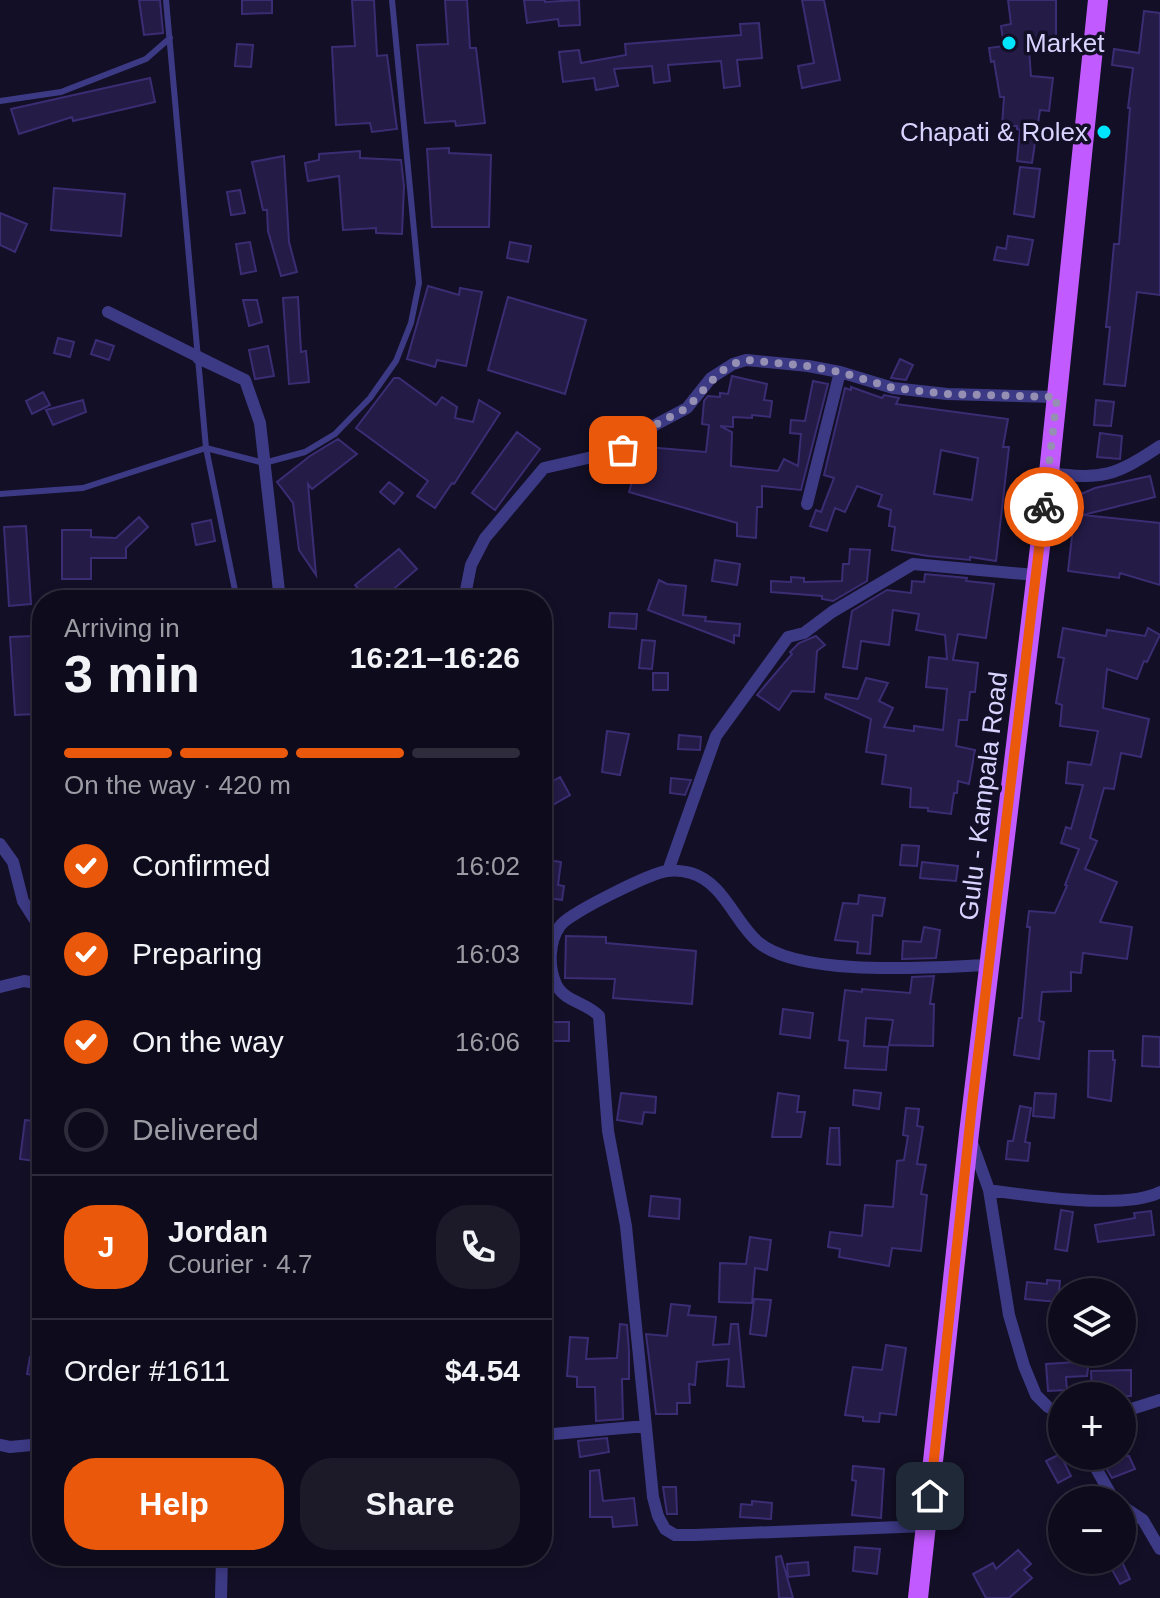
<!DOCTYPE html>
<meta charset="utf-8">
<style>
:root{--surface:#0e0b1c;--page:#1c1929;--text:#f1f3f6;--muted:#9b9ba3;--line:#2e2b3b;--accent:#ea580c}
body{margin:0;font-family:Arial,sans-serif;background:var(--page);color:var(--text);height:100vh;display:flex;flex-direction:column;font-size:30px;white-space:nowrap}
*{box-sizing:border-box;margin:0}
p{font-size:26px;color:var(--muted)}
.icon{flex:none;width:44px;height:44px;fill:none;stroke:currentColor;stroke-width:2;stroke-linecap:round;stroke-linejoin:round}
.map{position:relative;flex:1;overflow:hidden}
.sheet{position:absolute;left:32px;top:590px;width:520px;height:976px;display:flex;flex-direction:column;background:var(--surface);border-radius:32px;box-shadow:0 4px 12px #0003,0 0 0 2px var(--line)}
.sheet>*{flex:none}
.controls{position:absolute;left:1048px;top:1278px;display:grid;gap:16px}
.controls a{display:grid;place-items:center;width:88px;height:88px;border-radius:50%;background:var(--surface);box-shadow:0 4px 12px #0003,0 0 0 2px var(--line);font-size:40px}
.pin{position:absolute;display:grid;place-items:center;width:68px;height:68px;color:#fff;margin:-34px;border-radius:16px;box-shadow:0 4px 12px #0006}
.courier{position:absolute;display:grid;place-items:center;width:80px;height:80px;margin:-40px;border:6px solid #ea580c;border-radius:50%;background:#fff;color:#222;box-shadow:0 2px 10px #0007}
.overview em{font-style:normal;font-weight:700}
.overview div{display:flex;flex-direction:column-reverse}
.overview{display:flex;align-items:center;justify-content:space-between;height:136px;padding:0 32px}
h1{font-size:52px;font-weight:700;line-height:60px}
.bar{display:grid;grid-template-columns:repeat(4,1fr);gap:12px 8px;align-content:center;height:96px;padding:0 32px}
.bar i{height:10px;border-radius:6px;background:var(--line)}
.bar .selected{background:var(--accent)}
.bar p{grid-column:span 4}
.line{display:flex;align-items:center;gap:20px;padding:0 32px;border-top:2px solid var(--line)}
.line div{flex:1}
.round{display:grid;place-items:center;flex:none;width:84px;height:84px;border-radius:32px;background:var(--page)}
ol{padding:0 32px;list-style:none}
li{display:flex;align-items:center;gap:24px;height:88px}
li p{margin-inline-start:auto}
li .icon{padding:8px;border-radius:50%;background:var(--accent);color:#fff;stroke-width:4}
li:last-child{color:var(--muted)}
li i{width:44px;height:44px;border:4px solid var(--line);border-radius:50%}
.cta{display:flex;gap:16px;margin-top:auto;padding:16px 32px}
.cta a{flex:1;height:92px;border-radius:32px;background:var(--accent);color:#fff;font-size:32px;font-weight:700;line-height:92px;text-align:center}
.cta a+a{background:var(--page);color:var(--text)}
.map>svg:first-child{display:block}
</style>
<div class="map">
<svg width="1160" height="1598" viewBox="0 0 1160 1598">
<rect width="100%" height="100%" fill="#130f26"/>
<!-- building -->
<path fill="#241b47" stroke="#3b2d73" stroke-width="2" fill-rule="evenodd" d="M139,0H160L163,33L144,35Z
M242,0H272V13L242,14Z
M352,0H374L377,56L387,55L397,129L372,132L370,123L336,125L332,47L355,46Z
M445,0H467L470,48H476L485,123L456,126L455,121L425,123L417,45L448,44Z
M524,0H545V2L579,0L580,25L559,26L558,19L527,23Z
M802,0H824L840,80L802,88L798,66L814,63Z
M1008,0H1056V38H1053L1054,47L1029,49L1031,76L1053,78L1049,111L1040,110L1032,163L1017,161L1020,130L1017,129V126H1002L1004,97H1000L994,61L991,62L989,48L1004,46L1001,26L1011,24Z
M1144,11L1160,13V295L1137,292L1125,386L1104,384L1110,327H1106L1110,288L1114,244H1119L1130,108H1128L1133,68L1112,65L1114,49L1139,53Z
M759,23L762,58L737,60L740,86L724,88L721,61L668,65L670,81L654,83L652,66L614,69L618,86L596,90L594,78L563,82L559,52L579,50L581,63L626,55L625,44L741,35L740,24Z
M237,44L253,45L251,67L235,66Z
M150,78L155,102L73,121L72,117L19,134L11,109Z
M449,148V153L491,155L489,227H432L427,149Z
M360,151V158L401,160L404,186L402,234L376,233V228L343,230L339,176L308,181L305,163L319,160V154Z
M284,156L289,242L297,272L281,276L268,231L267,210H263L252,162Z
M1020,167L1040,169L1034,217L1014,214Z
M54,188L125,194L121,236L51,230Z
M240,190L245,213L231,215L227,192Z
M0,213L27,224L15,252L0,245Z
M1008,236L1033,240L1028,265L994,260L997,247L1006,249Z
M250,242L256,271L241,274L236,244Z
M510,242L531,246L528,262L507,258Z
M428,286L459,295L460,288L482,292L466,366L437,360L435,367L407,359Z
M298,297L301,352L306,351L309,382L289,384L283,298Z
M508,297L586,320L565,394L488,370Z
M243,300H257L262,322L249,326Z
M58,338L74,342L70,357L54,353Z
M96,340L114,346L109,360L91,354Z
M268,346L274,376L255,379L249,350Z
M900,359L913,365L906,380L891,378Z
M732,376L767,384L764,400L772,401L770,417L752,415V418L733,417V427L720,426L732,432L731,466L778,471L784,459L798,466L801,434L790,433L791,420L805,421L813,381L828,384L801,490L762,486V507H757L756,538L737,536V523L629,492L635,472L644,475L647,447L706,452L709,425L702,424L704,401L708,396L720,397V393L728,394Z
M394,378H399L436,405L442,397L457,407L455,418L473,422L479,400L500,413L454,484L452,483L435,508L417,496L428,481L356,428Z
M851,387L882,398L884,395L899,398L896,404L1008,419L1003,447H1009L996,561L970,557V560L928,556L892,550L895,527L889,526L891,510L878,506L882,495L857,486L845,512L835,508L827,531L810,526L816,510L821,512L834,478L824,475L845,388L851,390ZM941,450L978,458L972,500L934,494Z
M43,392L50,405L32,414L26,401Z
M83,400L86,412L53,425L46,410Z
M1096,400L1114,402L1111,426L1094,425Z
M517,432L540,449L495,510L472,493Z
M1100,433L1122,436L1120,459L1097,457Z
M338,439L357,454L312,489L308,484L316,575L299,550L293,503L277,482L310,456Z
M1150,476L1155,497L1083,515L1160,523V585L1120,573L1119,578L1068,571L1076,502L1074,497L1095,488Z
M389,482L403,493L394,504L380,492Z
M139,517L148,527L126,548V558H91V579H62V530H91V537L116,538Z
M211,520L215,541L196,545L192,524Z
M26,526L31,604L9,606L4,527Z
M399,549L417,569L381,600L371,590L364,595L355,585Z
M850,549L870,550L867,581L833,601L822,599V596L771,592V581L791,582V577L804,578V582L842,581L843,564H849Z
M715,560L740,564L737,585L712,581Z
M925,574L967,578L966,581L994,584L986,638L958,634L953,660L978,663L975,692H970L967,720H959L956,746L975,750L969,784L958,781L957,793H954L951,814L928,811V808L910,807L911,788L882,784L886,755L866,752L871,719L825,698L826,694L858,699L866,678L888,683L879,701L893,708L884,727L914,731V726L943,730L947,689L926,687L929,657L947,659L945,635L916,630L919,614L893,610L889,645L861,641L857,669L843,667L852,611L887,590L911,593L912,581L924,582Z
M659,580L667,584L686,586L683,615L706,617L705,621L740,624L739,636L734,635V643L648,610Z
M610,613L637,614L636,629L609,627Z
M1063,628L1106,636L1107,630L1145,636L1148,628L1160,635L1147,662L1144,661L1137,679L1107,669L1103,708L1149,719L1141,757L1121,753L1114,789L1104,788L1090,838L1097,841L1085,869L1117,882L1100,922L1132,927L1127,959L1083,953L1081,973L1071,972V991L1042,992L1039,1021L1044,1022L1039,1059L1014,1055L1019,1018H1022L1030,927H1027L1029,911L1055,913L1067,886L1065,885L1079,849L1061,843L1066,827L1071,829L1083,785L1066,783L1068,762L1091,765L1098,731L1060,726L1062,705L1056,703L1064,658L1058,657Z
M32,636L36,714L15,715L10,637Z
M816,636L825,645L817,651L814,692L792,691L779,710L757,695L792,654L790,652L799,643Z
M642,640L655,641L652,669L639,668Z
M653,673H668V690H653Z
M607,731L629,734L620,775L602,772Z
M679,735L701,737L700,750L678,749Z
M560,777L570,795L542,811V787Z
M671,778L691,780L685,795L670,793Z
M902,845L919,846L917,866L900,865Z
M542,859L561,862L558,885L564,886L562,900L542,897Z
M922,862L958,866L956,881L920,878Z
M859,895L885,898L882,916L873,915L870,954L857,953L858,942L835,940L843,903L858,904Z
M924,927L940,930L936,958L902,959L903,941L921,942Z
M566,936L606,937V943L696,951L692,1004L613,998L615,979L565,978Z
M934,976L930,1004H934L933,1046L889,1045L893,1020L866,1018L864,1046L888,1047L886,1070L845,1068L848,1041L839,1040L845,990L862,992V989L910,993L912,977Z
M783,1009L813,1013L810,1038L780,1034Z
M550,1022H569V1041H542V1025L550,1026Z
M1143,1036L1160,1037V1067L1142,1066Z
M1089,1051H1113V1060H1115L1111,1101L1088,1097Z
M854,1090L881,1093L879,1109L853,1105Z
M621,1093L656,1097L655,1113L644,1112L642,1124L617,1120Z
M778,1093L799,1096L797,1112H805L801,1137H772Z
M1035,1093L1056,1094L1054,1118L1033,1116Z
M1020,1106L1031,1108L1025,1142L1030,1143L1028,1161L1006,1159L1008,1141H1013Z
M906,1108L919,1109L917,1126L923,1127L917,1164L926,1165L921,1194L927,1195L921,1251L892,1248L889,1266L839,1257L840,1249L828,1247L830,1232L862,1236L865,1205L893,1207L897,1161L904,1160L908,1136L903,1135Z
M25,1120L42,1122V1162L20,1159Z
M830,1128H839L840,1165L827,1164Z
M651,1196L680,1199L679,1219L649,1216Z
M1061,1210L1073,1212L1067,1251L1055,1249Z
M1151,1211L1154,1235L1098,1242L1095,1225L1135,1218L1134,1213Z
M750,1237L771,1240L767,1270L755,1268L752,1303L719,1302L720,1263L746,1264Z
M1047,1280L1060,1281L1058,1302L1025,1299L1027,1282L1047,1284Z
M754,1299L771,1300L766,1336L750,1334Z
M671,1304L690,1306L688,1315L716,1317L713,1345L729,1344L731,1324H738L744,1387L727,1386L729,1359L697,1362L695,1385L689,1384L690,1403H677V1414H656L646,1334L667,1336Z
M620,1324L627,1325L629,1352V1379H622L623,1419L596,1421L595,1387H577V1377L567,1376L570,1337L588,1338L586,1359L617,1358Z
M886,1345L906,1348L896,1415L880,1413L879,1422L863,1421V1417L845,1415L853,1367L882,1370Z
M1077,1352H1090L1087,1376L1066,1377L1067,1390L1048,1391L1046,1364L1076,1362Z
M30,1357L42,1359L41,1377L27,1374Z
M1131,1370V1396H1092L1091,1371Z
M607,1438L609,1452L580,1457L578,1441Z
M1060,1454L1071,1476L1058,1483L1046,1461Z
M1099,1456H1129L1135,1469L1112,1478Z
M853,1466L884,1469L881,1518L852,1515L856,1481L852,1480Z
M599,1470L603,1501L634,1498L637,1525L613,1527L612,1517H590V1471Z
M663,1487H676L677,1514H667Z
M752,1501L772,1503L771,1519L740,1517L741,1504L752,1505Z
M855,1547L880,1549L877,1574L853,1571Z
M1018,1550L1031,1564L1024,1570L1032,1578L1009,1598H986L973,1574L993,1563L996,1569Z
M781,1556L793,1598H779L776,1557Z
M808,1562L809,1575L788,1577L787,1564Z
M1122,1562L1130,1579L1120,1584L1111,1568Z"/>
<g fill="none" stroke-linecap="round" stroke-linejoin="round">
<!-- lane -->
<path stroke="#3d3a85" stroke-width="6" d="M166,0L206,448L237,600
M0,101L61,92L146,59L170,38
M0,494L83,488L206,448L264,463L305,452L335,434L370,398L396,361L411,323L419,283L392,0"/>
<!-- street -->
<path stroke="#3d3a85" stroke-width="12" d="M108,312L245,380L198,358
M245,380L260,423L280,600
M1049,473C1103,480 1115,476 1160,446
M807,504L840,372
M464,600L471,565L485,538L544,468L623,450L655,425L687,408L711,378L733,364L746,360L808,366L840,372L893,388L947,394L1057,397
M0,844L13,862L23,901L42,931
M668,871L716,736L788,637L804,633L832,612L913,564L1035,575
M0,987L24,981L42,984
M971,1140L989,1190L1009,1315L1024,1366L1036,1395L1048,1407L1062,1414
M989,1190C1030,1196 1125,1210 1160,1192
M1122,1412L1160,1400
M542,1435L646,1426
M0,1445L10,1447L42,1444
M1089,1456L1114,1500
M1122,1506L1143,1520L1160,1549
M926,1526L695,1535H675L665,1529L658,1516L653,1497L626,1226L608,1131L599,1016C588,1003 563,1001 556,984C548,967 549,941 560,926C567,914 651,873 667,871C673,870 684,871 691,873C724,883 734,921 758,942C800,978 933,967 989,965
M221,1598L222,1556"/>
<!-- primary -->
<path stroke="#c25bff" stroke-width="20" d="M918,1598L969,1133L1049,473L1098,0"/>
</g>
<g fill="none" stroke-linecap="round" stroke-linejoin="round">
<!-- done -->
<path stroke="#948fb3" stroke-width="8" stroke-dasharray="0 14.4" d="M623,450L655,425L687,408L719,373L733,364L746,360L808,366L840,372L893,388L947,394L1057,397L1044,507"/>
<!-- route -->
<path stroke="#ea580c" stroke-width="10" d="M930,1496L972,1105L1044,507"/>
</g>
<!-- markers -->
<g fill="#00e5ff" stroke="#130f26" stroke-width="3">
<circle cx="1009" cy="43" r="8"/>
<circle cx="1104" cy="132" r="8"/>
</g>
<g text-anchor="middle" stroke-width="7" stroke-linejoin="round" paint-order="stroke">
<!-- poi labels -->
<g font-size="26" fill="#d9d4ff" stroke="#130f26" text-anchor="start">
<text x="1025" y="52">Market</text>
<text x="1088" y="141" text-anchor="end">Chapati &amp; Rolex</text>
</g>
<!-- street labels -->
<g font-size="26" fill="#d9d4ff" stroke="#130f26">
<text transform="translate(983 796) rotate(-83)" y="9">Gulu - Kampala Road</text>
</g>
</g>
</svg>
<div class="controls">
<a><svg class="icon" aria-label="layers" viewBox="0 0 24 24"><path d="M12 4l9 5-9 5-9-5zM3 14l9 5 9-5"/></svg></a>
<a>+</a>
<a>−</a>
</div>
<div class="pin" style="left:623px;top:450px;background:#ea580c"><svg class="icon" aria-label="bag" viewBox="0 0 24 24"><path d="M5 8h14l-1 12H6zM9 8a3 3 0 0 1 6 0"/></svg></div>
<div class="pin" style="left:930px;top:1496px;background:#1f2937"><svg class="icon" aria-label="home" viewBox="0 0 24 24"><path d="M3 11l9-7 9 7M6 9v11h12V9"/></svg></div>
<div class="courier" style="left:1044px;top:507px"><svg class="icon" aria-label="bike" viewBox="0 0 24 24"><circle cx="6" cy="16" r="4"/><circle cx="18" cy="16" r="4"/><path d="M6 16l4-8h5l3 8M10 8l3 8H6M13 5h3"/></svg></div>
<section class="sheet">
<div class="overview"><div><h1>3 min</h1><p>Arriving in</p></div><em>16:21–16:26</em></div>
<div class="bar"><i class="selected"></i><i class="selected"></i><i class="selected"></i><i></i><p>On the way · 420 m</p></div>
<ol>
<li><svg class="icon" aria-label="check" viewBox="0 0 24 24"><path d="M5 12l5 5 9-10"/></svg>Confirmed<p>16:02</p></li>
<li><svg class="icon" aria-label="check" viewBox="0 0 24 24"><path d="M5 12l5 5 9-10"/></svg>Preparing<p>16:03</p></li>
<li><svg class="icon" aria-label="check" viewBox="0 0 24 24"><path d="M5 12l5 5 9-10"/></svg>On the way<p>16:06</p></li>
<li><i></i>Delivered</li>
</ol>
<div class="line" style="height:144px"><b class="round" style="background:var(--accent);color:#fff">J</b><div><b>Jordan</b><p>Courier · 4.7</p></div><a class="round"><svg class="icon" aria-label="phone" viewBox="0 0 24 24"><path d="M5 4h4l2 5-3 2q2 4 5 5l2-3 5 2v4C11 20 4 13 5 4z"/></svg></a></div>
<div class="line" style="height:104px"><div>Order #1611</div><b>$4.54</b></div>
<div class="cta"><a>Help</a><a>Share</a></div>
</section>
</div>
